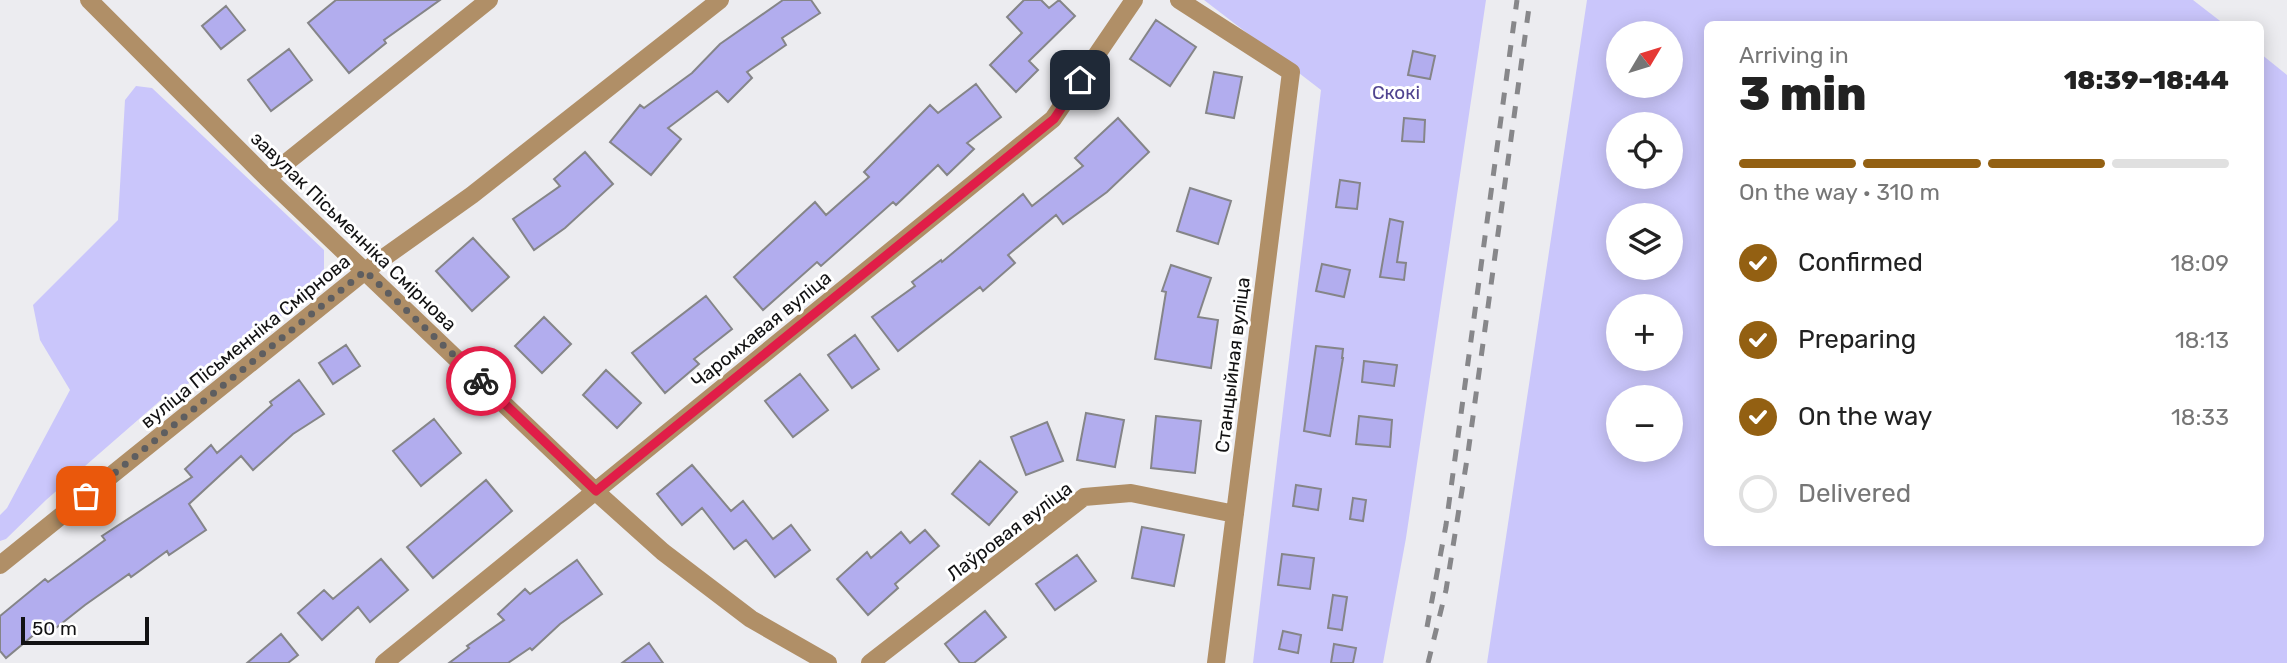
<!DOCTYPE html>
<meta charset="utf-8">
<style>
:root{--surface:#fff;--page:#f6f6f6;--text:#222;--muted:#767676;--line:#e0e0e0;--accent:#936012}
body{margin:0;font-family:Rubik,sans-serif;background:var(--page);color:var(--text);height:100vh;display:flex;flex-direction:column;font-size:26px;white-space:nowrap}
*{box-sizing:border-box;margin:0}
p{font-size:23px;color:var(--muted)}
.icon{flex:none;width:38px;height:38px;fill:none;stroke:currentColor;stroke-width:2;stroke-linecap:round;stroke-linejoin:round}
.map{position:relative;flex:1;overflow:hidden}
.sheet{position:absolute;left:1704px;top:21px;width:560px;height:525px;display:flex;flex-direction:column;background:var(--surface);border-radius:10px;box-shadow:0 4px 18px #0003}
.sheet>*{flex:none}
.needle{width:46px;rotate:52deg}
.controls{position:absolute;left:1606px;top:21px;display:grid;gap:14px}
.controls a{display:grid;place-items:center;width:77px;height:77px;border-radius:50%;background:var(--surface);box-shadow:0 4px 18px #0003;font-size:35px}
.scale{position:absolute;left:21px;bottom:18px;width:128px;box-sizing:border-box;padding-left:7px;border:4px solid #121213;border-top:0;font-size:19px;line-height:24px;white-space:nowrap;color:#121213;-webkit-text-stroke:5px #fff;paint-order:stroke}
.pin{position:absolute;display:grid;place-items:center;width:60px;height:60px;color:#fff;margin:-30px;border-radius:14px;box-shadow:0 4px 10px #0006}
.courier{position:absolute;display:grid;place-items:center;width:70px;height:70px;margin:-35px;border:5px solid #e11d48;border-radius:50%;background:#fff;color:#222;box-shadow:0 2px 9px #0007}
.headline em{font-style:normal;font-weight:800}
.headline div{display:flex;flex-direction:column-reverse}
.headline{display:flex;align-items:center;justify-content:space-between;height:119px;padding:0 35px}
h1{font-size:46px;font-weight:800;line-height:52px}
.bar{display:grid;grid-template-columns:repeat(4,1fr);gap:10px 7px;align-content:center;height:84px;padding:0 35px}
.bar i{height:9px;border-radius:5px;background:var(--line)}
.bar .active{background:var(--accent)}
.bar p{grid-column:span 4}
ol{padding:0 35px;list-style:none}
li{display:flex;align-items:center;gap:21px;height:77px}
li p{margin-inline-start:auto}
li .icon{padding:7px;border-radius:50%;background:var(--accent);color:#fff;stroke-width:4}
li:last-child{color:var(--muted)}
li i{width:38px;height:38px;border:4px solid var(--line);border-radius:50%}
.map>svg:first-child{display:block}
</style>
<div class="map">
<svg width="2287" height="663" viewBox="0 0 2287 663">
<rect width="100%" height="100%" fill="#ececf0"/>
<!-- green -->
<path fill="#cac6fb" fill-rule="evenodd" d="M1204,0H1486L1406,538L1383,663H1253L1321,90Z
M1587,0H2193L2224,24H1708V542H2261V54L2287,75V663H1487ZM1671,33V86H1619V33ZM1671,124V177H1619V124ZM1671,215V268H1619V215ZM1619,306H1671V359H1619ZM1671,397V450H1619V397Z
M136,86L152,88L324,250V276L275,322L252,328L203,375L162,399L46,500L6,539L0,541V515L7,508L70,390L40,340L33,305L118,220L125,100Z"/>
<!-- building -->
<path fill="#b2adee" stroke="#858588" stroke-width="2" d="M336,0H440L384,40L386,43L349,73L308,23Z
M783,0H811L820,13L782,38L786,45L747,72L752,78L728,102L717,91L668,128L681,139L651,175L610,142L640,105L644,108L692,73L720,44Z
M1024,0H1041L1049,8L1059,0L1075,16L1029,61L1038,70L1016,92L990,65L1022,33L1007,17Z
M226,6L245,30L221,49L202,26Z
M1156,20L1196,47L1170,86L1130,59Z
M289,49L312,80L271,111L248,80Z
M1413,51L1435,56L1430,79L1408,75Z
M1214,72L1242,77L1234,118L1206,113Z
M976,84L1001,117L967,143L974,149L947,175L938,165L896,205L893,202L821,266L817,262L763,310L734,277L815,202L826,215L869,177L864,172L930,105L938,113Z
M1118,118L1149,152L1107,192L1063,224L1056,215L1008,255L1015,263L983,291L980,287L898,351L872,317L915,286L912,282L941,260L942,262L1023,194L1032,206L1083,166L1075,158Z
M1404,118L1425,120L1424,142L1402,141Z
M585,152L613,184L565,228L534,250L513,219L560,186L554,179Z
M1340,180L1360,183L1357,209L1336,207Z
M1190,188L1231,201L1218,244L1177,231Z
M1390,219L1403,222L1397,262L1406,263L1404,280L1380,277Z
M473,238L509,277L472,311L436,271Z
M1322,264L1350,270L1344,297L1316,291Z
M1171,265L1211,278L1198,317L1218,320L1211,368L1155,359L1166,292L1162,291Z
M706,296L732,329L694,359L699,364L665,393L632,353Z
M544,317L571,344L542,373L515,346Z
M855,335L879,369L852,388L828,355Z
M346,345L360,366L333,384L319,363Z
M1316,346L1343,349L1342,358H1343L1330,436L1304,431Z
M1364,361L1397,365L1394,386L1362,382Z
M606,370L641,403L617,428L583,395Z
M800,374L828,410L793,437L765,401Z
M299,380L324,414L293,434L253,470L241,456L189,504L206,530L169,555L167,551L131,577L129,574L85,605L47,635L42,628L6,658L0,651V616L45,579L48,582L105,540L102,536L192,477L185,469L211,445L217,453L272,405L270,402Z
M1086,413L1124,420L1115,467L1077,460Z
M1156,416L1201,421L1195,473L1151,468Z
M1359,416L1392,420L1390,447L1356,444Z
M434,419L461,453L421,486L393,451Z
M1047,422L1063,461L1026,475L1011,437Z
M980,461L1017,492L989,525L952,494Z
M692,465L731,511L743,501L773,539L791,525L810,550L775,577L746,540L734,549L702,508L682,525L657,494Z
M486,480L512,511L433,578L407,547Z
M1296,485L1321,489L1318,510L1293,506Z
M1353,498L1366,500L1363,521L1350,519Z
M1142,527L1184,535L1174,586L1132,578Z
M925,530L939,546L895,584L898,588L868,615L837,579L867,552L871,558L901,532L910,543Z
M1282,554L1314,558L1310,589L1278,585Z
M1077,555L1096,581L1055,610L1036,584Z
M381,559L408,590L370,622L358,607L322,640L298,613L324,590L333,599Z
M577,560L602,594L560,624L532,650L530,648L508,663H449L469,648L467,646L504,620L498,614L525,589L530,594Z
M1333,595L1347,597L1342,630L1328,628Z
M985,611L1006,637L974,663H960L945,644Z
M1283,631L1301,635L1298,653L1279,649Z
M281,634L298,655L288,663H247Z
M649,643L663,663H622Z
M1334,644L1356,648L1353,663H1331Z"/>
<g fill="none" stroke-linecap="round" stroke-linejoin="round">
<!-- street -->
<path stroke="#b08f67" stroke-width="18" d="M89,0L267,178L595,491L663,552L751,619L828,663
M1179,0L1291,72L1216,663
M267,178L489,0
M0,565L365,271L472,195L720,0
M384,663L1053,119L1134,0
M870,663L1084,497L1131,493L1235,514"/>
<!-- rail -->
<path stroke="#87878a" stroke-width="5" stroke-dasharray="12 12" stroke-linecap="butt" d="M1427,627L1446,525L1517,0
M1428,663L1446,590L1468,453L1530,0"/>
</g>
<g fill="none" stroke-linecap="round" stroke-linejoin="round">
<!-- done -->
<path stroke="#5e5e60" stroke-width="7" stroke-dasharray="0 12.6" d="M86,496L365,271L481,381"/>
<!-- route -->
<path stroke="#e11d48" stroke-width="9" d="M481,381L596,491L1054,119L1080,80"/>
</g>
<g text-anchor="middle" stroke-width="6" stroke-linejoin="round" paint-order="stroke">
<!-- park labels -->
<g font-size="19" fill="#504490" stroke="#fff">
<text x="1396" y="99">Скокі</text>
</g>
<!-- street labels -->
<g font-size="19" fill="#121213" stroke="#fff">
<text transform="translate(354 231) rotate(44)" y="7">завулак Пісьменніка Смірнова</text>
<text transform="translate(761 329) rotate(-39)" y="7">Чаромхавая вуліца</text>
<text transform="translate(245 341) rotate(-39)" y="7">вуліца Пісьменніка Смірнова</text>
<text transform="translate(1232 365) rotate(-83)" y="7">Станцыйная вуліца</text>
<text transform="translate(1009 531) rotate(-37)" y="7">Лаўровая вуліца</text>
</g>
</g>
</svg>
<div class="controls">
<a><svg class="needle" viewBox="-14 -14 28 28"><path d="M0-13l5 13h-10z" fill="#e53935"/><path d="M0 13l5-13h-10z" fill="#767676"/></svg></a>
<a><svg class="icon" aria-label="locate" viewBox="0 0 24 24"><circle cx="12" cy="12" r="6"/><path d="M12 2v4M12 18v4M2 12h4M18 12h4"/></svg></a>
<a><svg class="icon" aria-label="layers" viewBox="0 0 24 24"><path d="M12 4l9 5-9 5-9-5zM3 14l9 5 9-5"/></svg></a>
<a>+</a>
<a>−</a>
</div>
<div class="scale">50 m</div>
<div class="pin" style="left:86px;top:496px;background:#ea580c"><svg class="icon" aria-label="bag" viewBox="0 0 24 24"><path d="M5 8h14l-1 12H6zM9 8a3 3 0 0 1 6 0"/></svg></div>
<div class="pin" style="left:1080px;top:80px;background:#1f2937"><svg class="icon" aria-label="home" viewBox="0 0 24 24"><path d="M3 11l9-7 9 7M6 9v11h12V9"/></svg></div>
<div class="courier" style="left:481px;top:381px"><svg class="icon" aria-label="bike" viewBox="0 0 24 24"><circle cx="6" cy="16" r="4"/><circle cx="18" cy="16" r="4"/><path d="M6 16l4-8h5l3 8M10 8l3 8H6M13 5h3"/></svg></div>
<section class="sheet">
<div class="headline"><div><h1>3 min</h1><p>Arriving in</p></div><em>18:39–18:44</em></div>
<div class="bar"><i class="active"></i><i class="active"></i><i class="active"></i><i></i><p>On the way · 310 m</p></div>
<ol>
<li><svg class="icon" aria-label="check" viewBox="0 0 24 24"><path d="M5 12l5 5 9-10"/></svg>Confirmed<p>18:09</p></li>
<li><svg class="icon" aria-label="check" viewBox="0 0 24 24"><path d="M5 12l5 5 9-10"/></svg>Preparing<p>18:13</p></li>
<li><svg class="icon" aria-label="check" viewBox="0 0 24 24"><path d="M5 12l5 5 9-10"/></svg>On the way<p>18:33</p></li>
<li><i></i>Delivered</li>
</ol>
</section>
</div>
